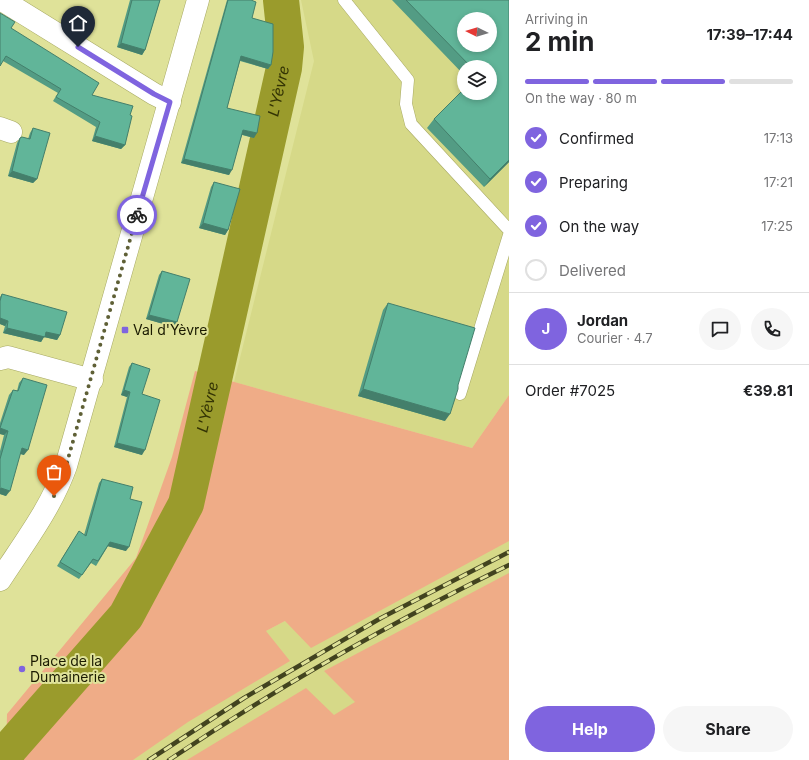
<!DOCTYPE html>
<meta charset="utf-8">
<style>
:root{--surface:#fff;--page:#f6f6f6;--text:#202124;--muted:#757577;--line:#e0e0e0;--accent:#7f64df}
body{margin:0;font-family:Inter,sans-serif;background:var(--page);color:var(--text);height:100vh;display:flex;flex-direction:column;font-size:15px;white-space:nowrap}
*{box-sizing:border-box;margin:0}
p{font-size:13px;color:var(--muted)}
.icon{flex:none;width:22px;height:22px;fill:none;stroke:currentColor;stroke-width:2;stroke-linecap:round;stroke-linejoin:round}
.map{position:relative;flex:1;overflow:hidden}
.side{display:flex;flex-direction:column;background:var(--surface);width:300px}
.side>*{flex:none}
.needle{width:26px;rotate:275deg}
.tools{position:absolute;left:457px;top:12px;display:grid;gap:8px}
.tools a{display:grid;place-items:center;width:40px;height:40px;border-radius:50%;background:var(--surface);box-shadow:0 2px 6px #0003;font-size:20px}
.pin{position:absolute;display:grid;place-items:center;width:34px;height:34px;color:#fff;margin:-41px -17px;border-radius:50% 50% 50% 0;rotate:-45deg;box-shadow:0 0 4px #0007}
.pin .icon{rotate:45deg}
.courier{position:absolute;display:grid;place-items:center;width:40px;height:40px;margin:-20px;border:3px solid #7f64df;border-radius:50%;background:#fff;color:#222;box-shadow:0 1px 5px #0007}
.summary em{font-style:normal;font-weight:700}
.summary div{display:flex;flex-direction:column-reverse}
.summary{display:flex;align-items:center;justify-content:space-between;height:68px;padding:0 16px}
h1{font-size:26px;font-weight:700;line-height:30px}
.bar{display:grid;grid-template-columns:repeat(4,1fr);gap:6px 4px;align-content:center;height:48px;padding:0 16px}
.bar i{height:5px;border-radius:3px;background:var(--line)}
.bar .selected{background:var(--accent)}
.bar p{grid-column:span 4}
.line{display:flex;align-items:center;gap:10px;padding:0 16px;border-top:1px solid var(--line)}
.line div{flex:1}
.round{display:grid;place-items:center;flex:none;width:42px;height:42px;border-radius:21px;background:var(--page)}
ol{padding:0 16px;list-style:none}
li{display:flex;align-items:center;gap:12px;height:44px}
li p{margin-inline-start:auto}
li .icon{padding:4px;border-radius:50%;background:var(--accent);color:#fff;stroke-width:4}
li:last-child{color:var(--muted)}
li i{width:22px;height:22px;border:2px solid var(--line);border-radius:50%}
.action{display:flex;gap:8px;margin-top:auto;padding:8px 16px}
.action a{flex:1;height:46px;border-radius:24px;background:var(--accent);color:#fff;font-size:16px;font-weight:700;line-height:46px;text-align:center}
.action a+a{background:var(--page);color:var(--text)}
main{display:flex;flex:1;min-height:0}
.map>svg:first-child{display:block}
</style>
<main>
<div class="map">
<svg width="509" height="760" viewBox="0 0 509 760">
<rect width="100%" height="100%" fill="#dfe299"/>
<!-- built -->
<path fill="#d6d988" fill-rule="evenodd" d="M301,0H509V395L472,448L234,382L314,61ZM464,19H490V45H464ZM464,67H490V93H464Z
M509,508V612L269,760H79L226,652L434,543Z"/>
<!-- green -->
<path fill="#efac87" d="M195,371L472,448L509,395V541L311,648L285,621L266,631L290,661L188,722L133,760H6L7,714L136,558L172,457Z
M509,573V760H187L306,688L334,715L355,702L324,671Z"/>
<g fill="none" stroke-linecap="round" stroke-linejoin="round">
<!-- river -->
<path stroke="#9a9b2c" stroke-width="36" id="s1" d="M3,760L10,748L126,616L186,504L284,68L286,47L281,0"/>
<!-- service casing -->
<g stroke="#a7a963" stroke-width="13">
<path id="service" d="M344,0L408,80L406,104L411,124L509,230
M460,394L509,235"/>
</g>
<!-- minor casing -->
<g stroke="#a7a963" stroke-width="23">
<path id="minor" d="M2,0L154,94L170,102
M0,128L11,132
M0,359L8,357L92,380"/>
</g>
<!-- primary casing -->
<g stroke="#a7a963" stroke-width="23">
<path id="primary" d="M0,580C24,543 51,508 66,466L198,0"/>
</g>
<!-- service -->
<use href="#service" stroke="#fff" stroke-width="12"/>
<!-- minor -->
<use href="#minor" stroke="#fff" stroke-width="22"/>
<!-- primary -->
<use href="#primary" stroke="#fff" stroke-width="22"/>
<!-- rail casing -->
<g stroke="#42431f" stroke-width="4.5">
<path id="rail" d="M149,760L244,698L381,618L509,552
M169,760C278,687 392,622 509,565"/>
</g>
<!-- rail -->
<use href="#rail" stroke="#dfe299" stroke-width="3" stroke-dasharray="9" stroke-linecap="butt"/>
</g>
<!-- wall -->
<path fill="#539c84" d="M130,0H160L145,50L142,55L117,47Z
M227,0H251L252,18L271,65L268,69L240,61L227,108L254,138L242,135L229,175L181,163Z
M392,0H509V162L484,187L427,128L434,119L490,67H464V75Z
M11,28L92,95L130,115L125,145L121,149L92,141L96,127L53,101L58,93L3,61Z
M33,128L37,179L33,183L8,176L17,143L20,138L28,139L30,133Z
M214,182L228,230L225,235L199,228L211,187Z
M162,271L177,322L174,327L146,319L159,275Z
M2,294L60,335L57,340L44,337L41,342L3,333L5,326L0,324V297Z
M388,303L445,421L358,396L383,310Z
M132,363L142,394V455L114,447L127,397L121,395L129,367Z
M23,378L24,455L20,454L6,496L0,494V451L4,435L0,434V423L9,395L13,390L17,391L19,383Z
M102,479L130,499L126,551L108,546L96,566L91,563L79,579L57,566L76,536L84,535L99,483Z"/>
<!-- shaded-wall -->
<path fill="#447f6b" d="M121,43L145,50L142,55L117,47Z
M241,56L271,65L268,69L239,60Z
M243,130L257,133L254,138L240,134Z
M95,136L125,145L121,149L92,141Z
M184,159L232,170L229,175L181,163Z
M509,160V162L484,187L490,179Z
M12,171L37,179L33,183L8,176Z
M203,223L228,230L225,235L199,228Z
M149,315L177,322L174,327L146,319Z
M0,318L8,321L5,326L0,324Z
M7,328L46,332L60,335L57,340L44,337L41,342L3,333Z
M363,389L450,414L445,421L358,396Z
M124,390L130,392L127,397L121,395Z
M0,428L8,431L4,435L0,434Z
M117,443L145,450L142,455L114,447Z
M22,448L28,450L24,455L18,453Z
M1,488L10,491L6,496L0,494V489Z
M110,542L129,547L126,551L107,546Z"/>
<!-- building -->
<path fill="#61b599" stroke="#447f6b" fill-rule="evenodd" d="M132,0H160L145,50L121,43Z
M228,0H251L256,2L252,18L273,24V52L271,65L241,56L227,108L260,116L257,133L243,130L232,170L184,159Z
M406,0H509V160L490,179L434,119L464,89V93H490V67H471ZM464,19H490V45H464Z
M0,13L15,22L11,28L99,83L92,95L133,106L130,115L132,116L125,145L95,136L100,122L56,97L61,89L6,56L0,66Z
M33,128L50,133L37,179L12,171L20,138L22,137L30,139Z
M214,182L240,189L228,230L203,223Z
M162,271L190,279L177,322L149,315Z
M2,294L67,312L60,335L46,332L45,337L7,328L8,321L0,318V301Z
M388,303L475,328L458,385V389L450,414L363,389Z
M132,363L150,369L142,394L160,400L145,450L117,443L130,392L124,390Z
M23,378L47,385L28,450L22,448L10,491L1,488L0,490V459L8,431L0,428L13,390L18,391Z
M102,479L133,487L130,499L142,502L129,547L110,542L98,561L93,559L82,575L60,562L79,531L86,536Z"/>
<g fill="none" stroke-linecap="round" stroke-linejoin="round">
<!-- done -->
<path stroke="#5f6036" stroke-width="4" stroke-dasharray="0 7.2" d="M54,496L66,466L137,215"/>
<!-- route -->
<path stroke="#7f64df" stroke-width="5" d="M78,47L154,94L170,102L137,215"/>
</g>
<!-- markers -->
<g fill="#7f64df" stroke="#dfe299" stroke-width="1.5">
<rect x="121" y="326" width="8" height="8" rx="2"/>
<circle cx="22" cy="669" r="4"/>
</g>
<g text-anchor="middle" stroke-width="4" stroke-linejoin="round" paint-order="stroke">
<!-- poi labels -->
<g font-size="14" fill="#1a1a00" stroke="#dfe299" text-anchor="start">
<text x="133" y="335">Val d'Yèvre</text>
<text x="30" y="666">Place de la<tspan x="30" dy="16">Dumainerie</tspan></text>
</g>
<!-- water labels -->
<g font-size="15" font-style="italic" fill="#333304" stroke="#dfe299">
<text dy="5" stroke="none"><textPath href="#s1" startOffset="740">L'Yèvre</textPath></text>
<text dy="5" stroke="none"><textPath href="#s1" startOffset="416">L'Yèvre</textPath></text>
</g>
</g>
</svg>
<div class="tools">
<a><svg class="needle" viewBox="-14 -14 28 28"><path d="M0-13l5 13h-10z" fill="#e53935"/><path d="M0 13l5-13h-10z" fill="#757577"/></svg></a>
<a><svg class="icon" aria-label="layers" viewBox="0 0 24 24"><path d="M12 4l9 5-9 5-9-5zM3 14l9 5 9-5"/></svg></a>
</div>
<div class="pin" style="left:54px;top:496px;background:#ea580c"><svg class="icon" aria-label="bag" viewBox="0 0 24 24"><path d="M5 8h14l-1 12H6zM9 8a3 3 0 0 1 6 0"/></svg></div>
<div class="pin" style="left:78px;top:47px;background:#1f2937"><svg class="icon" aria-label="home" viewBox="0 0 24 24"><path d="M3 11l9-7 9 7M6 9v11h12V9"/></svg></div>
<div class="courier" style="left:137px;top:215px"><svg class="icon" aria-label="bike" viewBox="0 0 24 24"><circle cx="6" cy="16" r="4"/><circle cx="18" cy="16" r="4"/><path d="M6 16l4-8h5l3 8M10 8l3 8H6M13 5h3"/></svg></div>
</div>
<section class="side">
<div class="summary"><div><h1>2 min</h1><p>Arriving in</p></div><em>17:39–17:44</em></div>
<div class="bar"><i class="selected"></i><i class="selected"></i><i class="selected"></i><i></i><p>On the way · 80 m</p></div>
<ol>
<li><svg class="icon" aria-label="check" viewBox="0 0 24 24"><path d="M5 12l5 5 9-10"/></svg>Confirmed<p>17:13</p></li>
<li><svg class="icon" aria-label="check" viewBox="0 0 24 24"><path d="M5 12l5 5 9-10"/></svg>Preparing<p>17:21</p></li>
<li><svg class="icon" aria-label="check" viewBox="0 0 24 24"><path d="M5 12l5 5 9-10"/></svg>On the way<p>17:25</p></li>
<li><i></i>Delivered</li>
</ol>
<div class="line" style="height:72px"><b class="round" style="background:var(--accent);color:#fff">J</b><div><b>Jordan</b><p>Courier · 4.7</p></div><a class="round"><svg class="icon" aria-label="chat" viewBox="0 0 24 24"><path d="M4 5h16v11H9l-5 4z"/></svg></a><a class="round"><svg class="icon" aria-label="phone" viewBox="0 0 24 24"><path d="M5 4h4l2 5-3 2q2 4 5 5l2-3 5 2v4C11 20 4 13 5 4z"/></svg></a></div>
<div class="line" style="height:52px"><div>Order #7025</div><b>€39.81</b></div>
<div class="action"><a>Help</a><a>Share</a></div>
</section>
</main>
